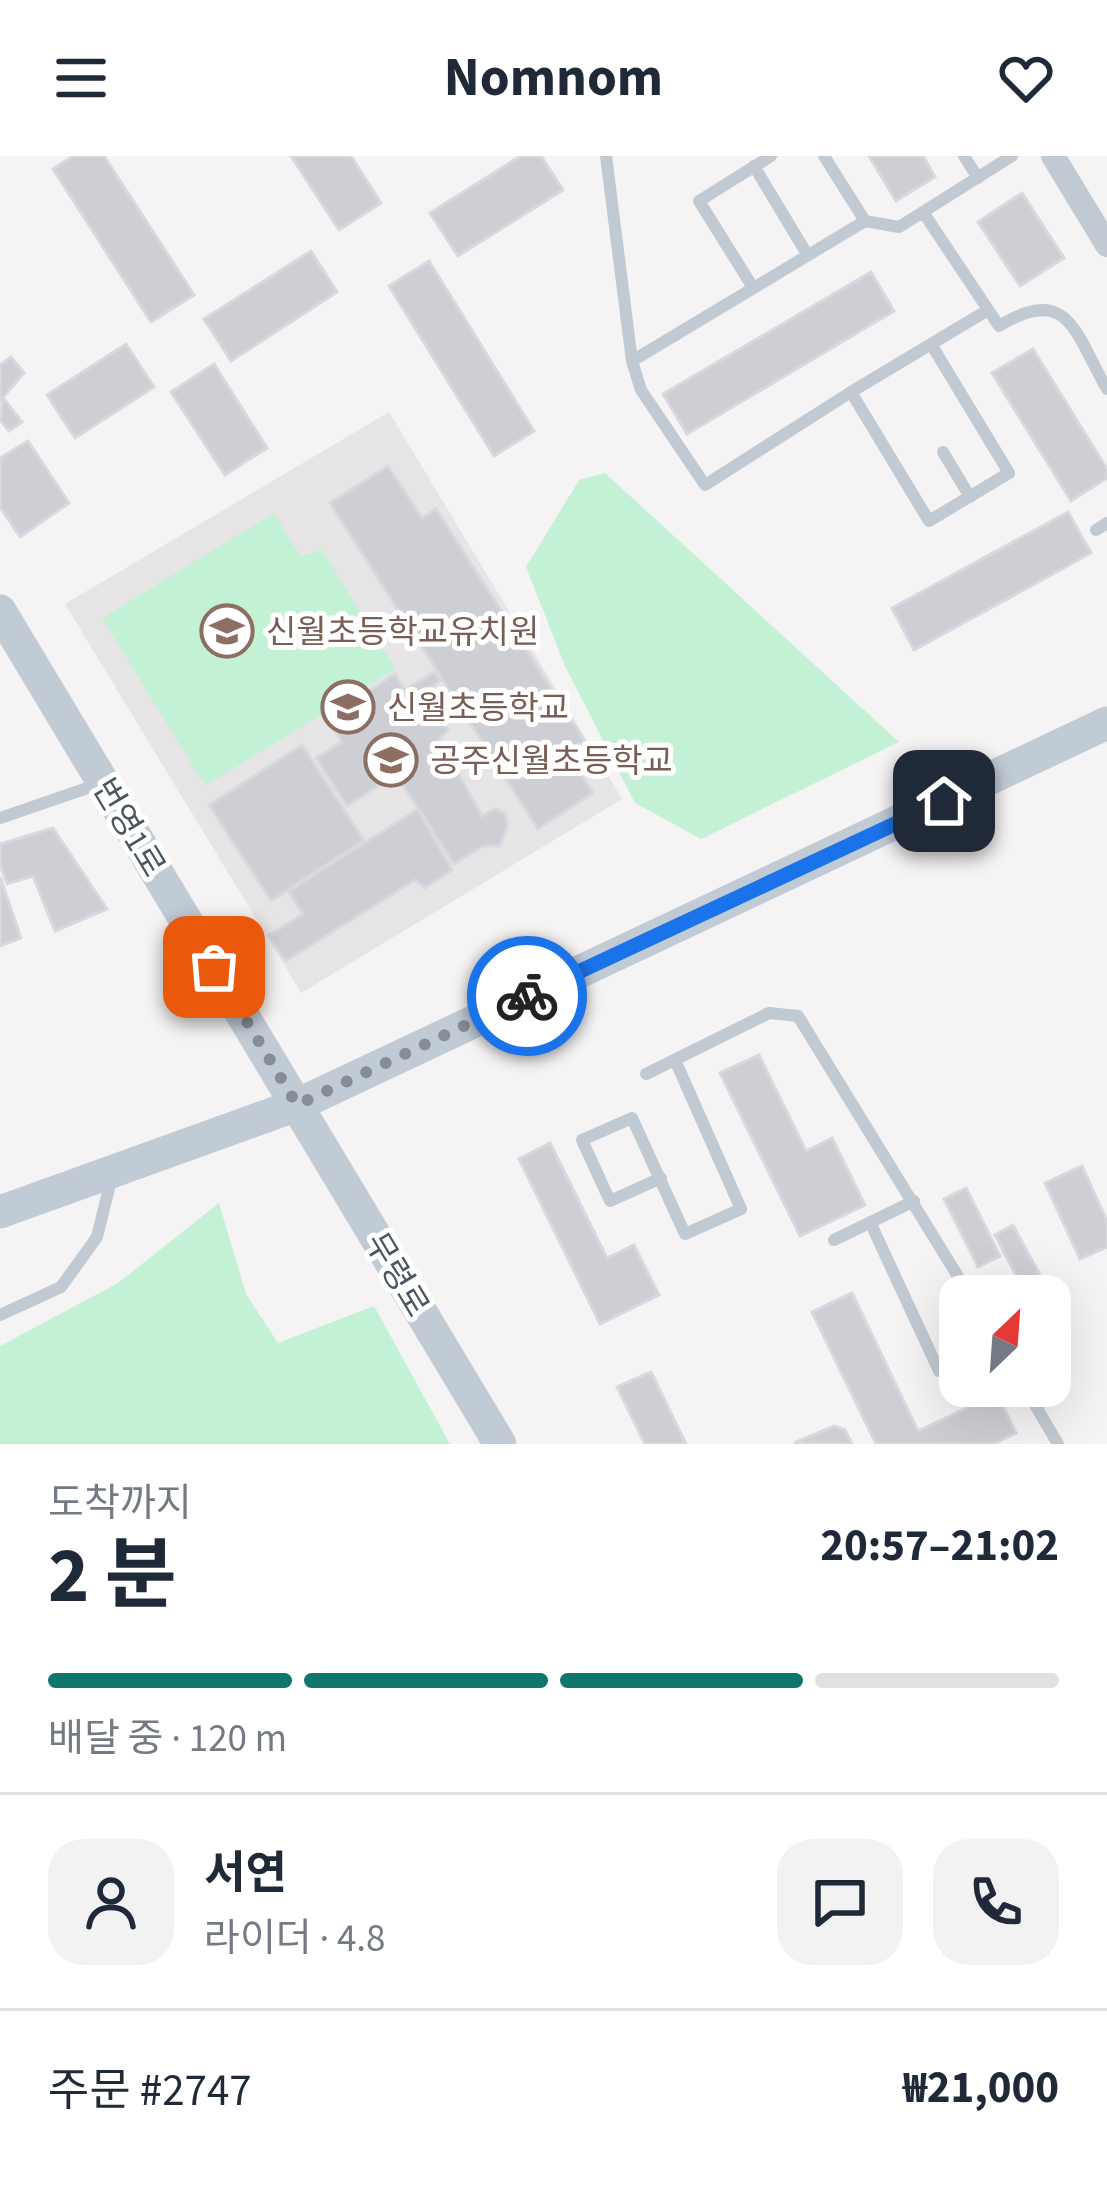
<!DOCTYPE html>
<html lang="ko">
<meta charset="utf-8">
<style>
:root{--surface:#fff;--page:#f2f2f3;--text:#1f2937;--muted:#747a83;--line:#e0e1e3;--accent:#0f766e}
body{margin:0;font-family:"Source Sans 3","Noto Sans KR",sans-serif;background:var(--page);color:var(--text);height:100vh;display:flex;flex-direction:column;font-size:45px;white-space:nowrap}
*{box-sizing:border-box;margin:0}
p{font-size:39px;color:var(--muted)}
.icon{flex:none;width:66px;height:66px;fill:none;stroke:currentColor;stroke-width:2;stroke-linecap:round;stroke-linejoin:round}
.map{position:relative;height:1288px;overflow:hidden}
.drawer{display:flex;flex-direction:column;background:var(--surface);flex:1}
.drawer>*{flex:none}
.needle{width:78px;rotate:25deg}
.buttons{position:absolute;left:939px;top:1119px;display:grid;gap:24px}
.buttons a{display:grid;place-items:center;width:132px;height:132px;border-radius:24px;background:var(--surface);box-shadow:0 12px 48px #0002;font-size:60px}
.pin{position:absolute;display:grid;place-items:center;width:102px;height:102px;color:#fff;margin:-51px;border-radius:24px;box-shadow:0 6px 18px #0006}
.courier{position:absolute;display:grid;place-items:center;width:120px;height:120px;margin:-60px;border:9px solid #1a73e8;border-radius:50%;background:#fff;color:#222;box-shadow:0 3px 15px #0007}
.summary em{font-style:normal;font-weight:700}
.summary div{display:flex;flex-direction:column-reverse}
.summary{display:flex;align-items:center;justify-content:space-between;height:204px;padding:0 48px}
h1{font-size:78px;font-weight:700;line-height:90px}
.bar{display:grid;grid-template-columns:repeat(4,1fr);gap:18px 12px;align-content:center;height:144px;padding:0 48px}
.bar i{height:15px;border-radius:9px;background:var(--line)}
.bar .current{background:var(--accent)}
.bar p{grid-column:span 4}
.line{display:flex;align-items:center;gap:30px;padding:0 48px;border-top:3px solid var(--line)}
.line div{flex:1}
.round{display:grid;place-items:center;flex:none;width:126px;height:126px;border-radius:36px;background:var(--page)}
header{display:flex;justify-content:space-between;align-items:center;height:156px;padding:0 48px;background:var(--surface);font-size:54px;font-weight:700}
.map>svg:first-child{display:block}
</style>
<header><svg class="icon" aria-label="menu" viewBox="0 0 24 24"><path d="M4 6h16M4 12h16M4 18h16"/></svg>Nomnom<svg class="icon" aria-label="heart" viewBox="0 0 24 24"><path d="M12 20l-8-8c-3-5 5-10 8-4 3-6 11-1 8 4z"/></svg></header>
<div class="map">
<svg width="1107" height="1288" viewBox="0 0 1107 1288">
<rect width="100%" height="100%" fill="#f5f3f3"/>
<!-- education -->
<path fill="#e6e4e5" d="M389,256L622,643L301,837L65,448Z"/>
<!-- green -->
<path fill="#c3f1d5" d="M605,317L899,586L701,683L635,647L565,510L526,411L579,324Z
M274,357L300,400L322,394L396,513L205,630L102,462Z
M219,1047L246,1138L278,1187L374,1150L450,1288H0V1190L118,1127Z"/>
<!-- building -->
<path fill="#cdcfd5" stroke="#d7d9de" stroke-width="3" d="M73,0H104L194,139L151,166L53,13Z
M291,0H351L381,47L339,74Z
M521,0H541L563,34L458,100L430,57Z
M869,0H923L935,21L896,45Z
M1022,37L1064,102L1020,130L978,66Z
M311,95L337,136L231,205L204,163Z
M429,105L534,275L494,300L389,130Z
M871,116L894,155L687,278L663,238Z
M126,188L154,231L75,282L47,239Z
M1033,193L1107,313V322L1071,345L992,217Z
M11,201L24,217L0,245V209Z
M214,208L267,292L225,319L171,236Z
M3,242L22,266L9,275L0,264Z
M28,285L69,347L20,381L0,351V302Z
M388,310L422,362L436,353L585,585L567,597L593,637L538,673L330,347Z
M1068,356L1091,397L914,494L892,452Z
M434,516L440,525L423,536L448,574L439,583L482,660L495,653L505,657L508,668L500,690H483L454,708L396,618L347,650L316,602L342,586L327,562L395,518L405,534Z
M302,589L364,684L271,745L209,649Z
M418,653L452,714L425,732L415,724L286,805L269,779L303,758L288,735Z
M53,672L107,753L55,775L33,720L7,728L0,708V688Z
M0,721L21,782L0,790Z
M759,899L806,995L832,982L865,1049L800,1080L720,917Z
M550,987L607,1102L634,1089L659,1139L600,1168L519,1003Z
M1082,1010L1107,1065V1091L1080,1103L1045,1027Z
M966,1032L1000,1100L978,1111L944,1043Z
M1013,1069L1041,1121L1022,1131L995,1079Z
M852,1137L918,1275L997,1238L1016,1277L993,1288H876L812,1156Z
M651,1216L686,1288H645L617,1231Z
M834,1270L845,1274L852,1288L794,1287Z"/>
<g fill="none" stroke-linecap="round" stroke-linejoin="round">
<!-- lane -->
<path stroke="#c1cad2" stroke-width="12" d="M606,0L632,205L641,234L705,329L851,236
M824,0L865,65
M964,0L978,22
M754,10L807,98
M923,56L999,170C1069,127 1075,178 1107,233
M752,130L699,45L771,0
M931,188L1009,317L929,365L851,236L988,154
M632,205L865,65L899,71L1012,0
M943,296L970,341
M1096,374L1107,367
M0,662L102,627
M646,918L769,857L798,860L970,1140
M661,1022L610,1045L582,984L632,962L685,1078L741,1053L675,904
M870,1066L939,1215
M834,1084L914,1045
M0,1159L61,1131L97,1081L112,1020
M1024,1230L1058,1288"/>
<!-- street -->
<path stroke="#c1cad2" stroke-width="24" d="M1053,0L1107,89"/>
<!-- secondary -->
<path stroke="#c1cbd6" stroke-width="33" d="M0,455L500,1288
M0,1056L297,949L1107,567"/>
</g>
<g fill="none" stroke-linecap="round" stroke-linejoin="round">
<!-- done -->
<path stroke="#868d94" stroke-width="12" stroke-dasharray="0 21.6" d="M214,811L297,949L527,840"/>
<!-- route -->
<path stroke="#1a73e8" stroke-width="15" d="M527,840L944,645"/>
</g>
<!-- icons -->
<defs>
<g id="school-ring" transform="scale(2.7)"><circle r="9.5" fill="#fff" stroke="#8d6e63" stroke-width="1.5"/><path d="M0-5L7-2L0 1L-7-2ZM-4 1L0 2.5L4 1V4Q0 6-4 4Z" fill="#8d6e63"/></g>
</defs>
<g fill-rule="evenodd">
<use href="#school-ring" x="227" y="475"/>
<use href="#school-ring" x="348" y="551"/>
<use href="#school-ring" x="391" y="604"/>
</g>
<g text-anchor="middle" stroke-width="10" stroke-linejoin="round" paint-order="stroke">
<!-- education labels -->
<g font-size="33" fill="#785e54" stroke="#fff" text-anchor="start">
<text x="266" y="487">신월초등학교유치원</text>
<text x="387" y="563">신월초등학교</text>
<text x="430" y="616">공주신월초등학교</text>
</g>
<!-- street labels -->
<g font-size="33" fill="#4a5661" stroke="#fff">
<text transform="translate(130 671) rotate(59)" y="12">번영1로</text>
<text transform="translate(398 1118) rotate(59)" y="12">무령로</text>
</g>
</g>
</svg>
<div class="buttons">
<a><svg class="needle" viewBox="-14 -14 28 28"><path d="M0-13l5 13h-10z" fill="#e53935"/><path d="M0 13l5-13h-10z" fill="#747a83"/></svg></a>
</div>
<div class="pin" style="left:214px;top:811px;background:#ea580c"><svg class="icon" aria-label="bag" viewBox="0 0 24 24"><path d="M5 8h14l-1 12H6zM9 8a3 3 0 0 1 6 0"/></svg></div>
<div class="pin" style="left:944px;top:645px;background:#1f2937"><svg class="icon" aria-label="home" viewBox="0 0 24 24"><path d="M3 11l9-7 9 7M6 9v11h12V9"/></svg></div>
<div class="courier" style="left:527px;top:840px"><svg class="icon" aria-label="bike" viewBox="0 0 24 24"><circle cx="6" cy="16" r="4"/><circle cx="18" cy="16" r="4"/><path d="M6 16l4-8h5l3 8M10 8l3 8H6M13 5h3"/></svg></div>
</div>
<section class="drawer">
<div class="summary"><div><h1>2 분</h1><p>도착까지</p></div><em>20:57–21:02</em></div>
<div class="bar"><i class="current"></i><i class="current"></i><i class="current"></i><i></i><p>배달 중 · 120 m</p></div>
<div class="line" style="height:216px"><a class="round"><svg class="icon" aria-label="person" viewBox="0 0 24 24"><circle cx="12" cy="8" r="4"/><path d="M4 21q1-7 8-7t8 7"/></svg></a><div><b>서연</b><p>라이더 · 4.8</p></div><a class="round"><svg class="icon" aria-label="chat" viewBox="0 0 24 24"><path d="M4 5h16v11H9l-5 4z"/></svg></a><a class="round"><svg class="icon" aria-label="phone" viewBox="0 0 24 24"><path d="M5 4h4l2 5-3 2q2 4 5 5l2-3 5 2v4C11 20 4 13 5 4z"/></svg></a></div>
<div class="line" style="height:156px"><div>주문 #2747</div><b>₩21,000</b></div>
</section>
